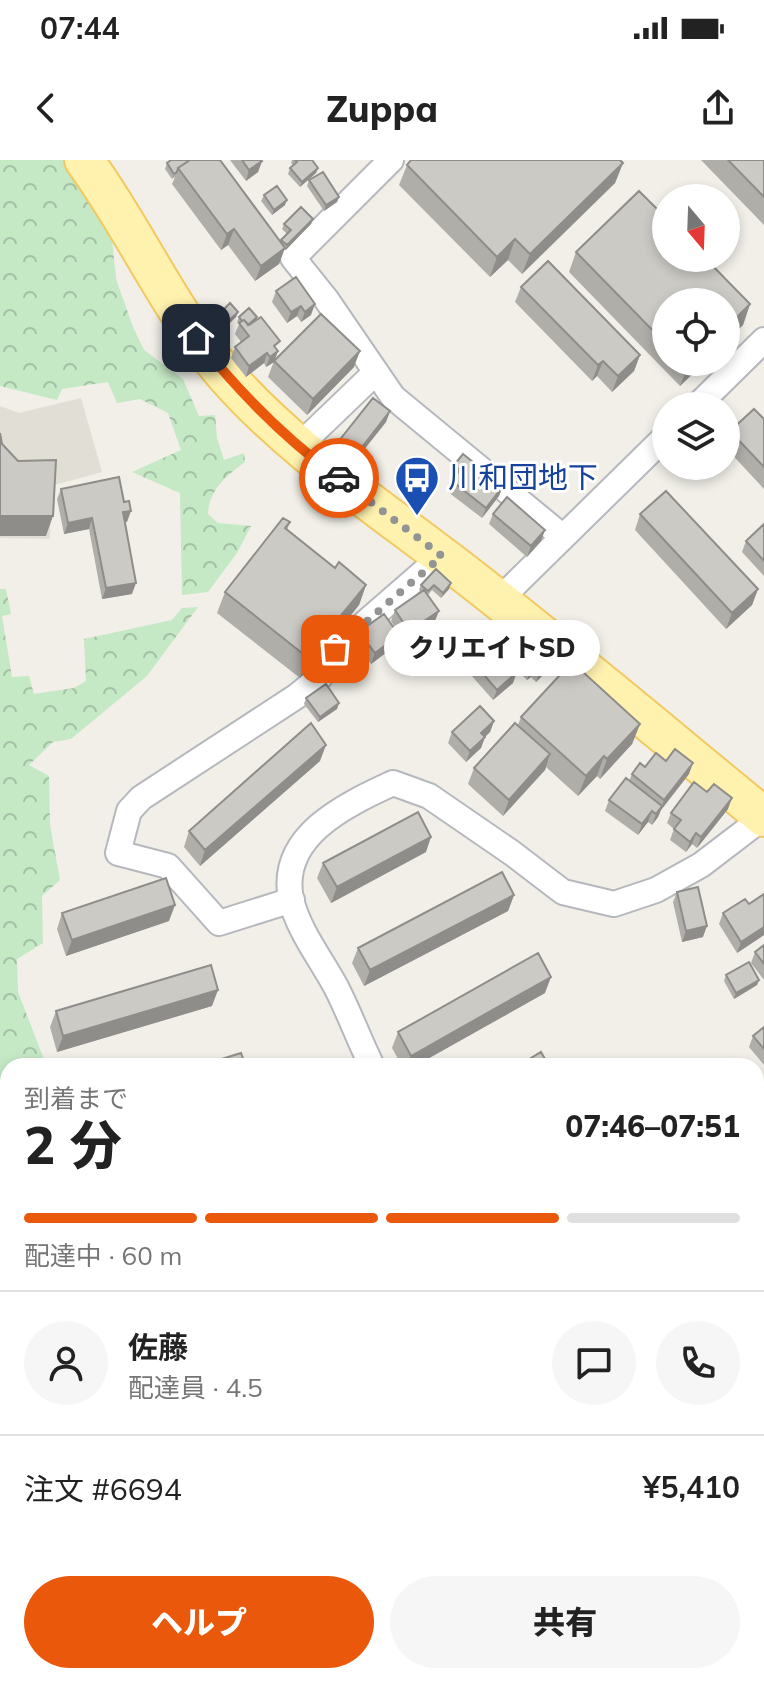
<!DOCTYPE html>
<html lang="ja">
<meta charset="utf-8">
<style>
:root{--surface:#fff;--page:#f6f6f6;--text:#222;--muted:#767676;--line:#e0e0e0;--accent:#ea580c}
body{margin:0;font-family:Mulish,"Noto Sans JP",sans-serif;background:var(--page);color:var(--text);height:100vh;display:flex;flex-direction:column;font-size:30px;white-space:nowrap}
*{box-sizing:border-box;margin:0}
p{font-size:26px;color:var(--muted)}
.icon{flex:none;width:44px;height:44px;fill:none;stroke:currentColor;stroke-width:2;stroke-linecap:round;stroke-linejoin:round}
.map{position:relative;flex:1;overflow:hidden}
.panel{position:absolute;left:0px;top:898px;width:764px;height:626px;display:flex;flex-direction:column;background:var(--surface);border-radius:24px 24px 0 0;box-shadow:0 4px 12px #0003}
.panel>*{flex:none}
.needle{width:52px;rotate:161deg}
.controls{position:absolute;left:652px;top:24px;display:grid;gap:16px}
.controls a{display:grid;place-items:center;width:88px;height:88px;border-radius:50%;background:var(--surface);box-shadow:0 4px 12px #0003;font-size:40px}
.pin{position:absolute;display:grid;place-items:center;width:68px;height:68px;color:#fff;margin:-34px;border-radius:16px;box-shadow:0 4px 12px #0006}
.courier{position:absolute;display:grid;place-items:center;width:80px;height:80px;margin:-40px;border:6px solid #ea580c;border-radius:50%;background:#fff;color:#222;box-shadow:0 2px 10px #0007}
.bubble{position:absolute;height:56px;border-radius:28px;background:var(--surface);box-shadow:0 4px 12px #0003;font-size:26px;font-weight:800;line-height:56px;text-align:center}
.summary em{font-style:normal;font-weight:800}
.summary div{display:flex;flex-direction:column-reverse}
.summary{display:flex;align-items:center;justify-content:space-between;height:136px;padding:0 24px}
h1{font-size:52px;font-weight:800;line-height:60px}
.bar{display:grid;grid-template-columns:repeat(4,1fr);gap:12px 8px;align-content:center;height:96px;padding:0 24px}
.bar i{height:10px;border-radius:6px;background:var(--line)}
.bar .selected{background:var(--accent)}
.bar p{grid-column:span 4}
.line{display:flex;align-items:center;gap:20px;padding:0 24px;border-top:2px solid var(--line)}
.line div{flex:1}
.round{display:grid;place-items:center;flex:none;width:84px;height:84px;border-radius:42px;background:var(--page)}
.button{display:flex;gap:16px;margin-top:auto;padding:16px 24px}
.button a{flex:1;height:92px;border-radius:48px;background:var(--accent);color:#fff;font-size:32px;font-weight:800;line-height:92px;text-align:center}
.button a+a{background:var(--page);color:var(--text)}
.status{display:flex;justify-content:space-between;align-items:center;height:56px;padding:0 40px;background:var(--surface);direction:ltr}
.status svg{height:22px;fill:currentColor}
header{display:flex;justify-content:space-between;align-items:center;height:104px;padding:0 24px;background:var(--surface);font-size:36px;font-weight:800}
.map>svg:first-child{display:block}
</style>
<div class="status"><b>07:44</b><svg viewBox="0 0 49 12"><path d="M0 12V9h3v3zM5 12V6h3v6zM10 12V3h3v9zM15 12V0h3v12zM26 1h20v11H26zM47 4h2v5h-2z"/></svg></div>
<header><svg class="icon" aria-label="back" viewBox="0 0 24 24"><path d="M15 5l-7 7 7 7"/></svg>Zuppa<svg class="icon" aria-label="share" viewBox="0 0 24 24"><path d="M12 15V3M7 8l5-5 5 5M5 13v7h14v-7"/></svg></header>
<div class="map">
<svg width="764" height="1523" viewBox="0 0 764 1523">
<defs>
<pattern id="forest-crowns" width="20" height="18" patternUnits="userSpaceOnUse" patternTransform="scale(2)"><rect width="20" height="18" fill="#c5e8c5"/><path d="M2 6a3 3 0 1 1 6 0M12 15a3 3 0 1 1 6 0" fill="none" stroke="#a3c0a4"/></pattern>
<pattern id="cemetery-stones" width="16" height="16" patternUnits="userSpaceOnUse" patternTransform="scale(2)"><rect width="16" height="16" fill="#c5e8c5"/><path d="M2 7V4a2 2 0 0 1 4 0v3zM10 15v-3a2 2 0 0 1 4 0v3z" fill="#a3c0a4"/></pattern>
</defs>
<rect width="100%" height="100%" fill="#f1efe8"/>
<!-- education -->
<path fill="#e1ded6" d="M81,238L102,312L51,326L50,379L0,378V246L19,253Z"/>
<!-- forest -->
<path fill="url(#forest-crowns)" d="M0,0H72L111,69L116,119L133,167L144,190L183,219L199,256L215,255L217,278L224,300L244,293L245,302C226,316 209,330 208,354L218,363L251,366L237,393L208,432L182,435L180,333L132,312L181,290L168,253L140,239L117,243L108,222L62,229L57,240L0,226Z
M0,429H6L11,454L2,456L12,517L29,516L34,534L74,528L86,521L84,479L172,460L182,448L198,447L147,516L71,579L53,582L29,605L49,616L50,665L60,720L42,736L43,783L17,799L18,832L45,902L36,906H8V1341L0,1333Z"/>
<!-- cemetery -->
<path fill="url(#cemetery-stones)" d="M756,1089L759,1094L764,1092V1159L756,1163Z"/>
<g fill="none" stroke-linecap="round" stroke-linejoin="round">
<!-- street casing -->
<g stroke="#b5b8bc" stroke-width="28">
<path id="street" d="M391,0L293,98L326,139L393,237L563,377
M697,246L764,180
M299,286L376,212
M499,440L666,276
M292,740L219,763L168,706L118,693L129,651L141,638L297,536L320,517L335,489L442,396
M372,906C359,880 349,852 336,827C321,799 298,770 291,739C278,675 348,644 393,623L429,636L512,693L563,732L614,744L656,730L701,705L764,657
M756,1282L764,1279
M756,1439L764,1431
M137,1516L139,1523
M312,1516L314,1523
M645,1516L648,1523"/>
</g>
<!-- secondary casing -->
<g stroke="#b6babf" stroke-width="38">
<path id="secondary" d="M0,1444L8,1442
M470,1516L475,1523"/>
</g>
<!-- primary casing -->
<g stroke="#f2c960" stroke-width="42">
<path id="primary" d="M84,0C134,68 168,148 223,212C290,290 383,350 464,413C566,492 664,575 764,657"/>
</g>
<!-- street -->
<use href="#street" stroke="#fff" stroke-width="24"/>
<!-- secondary -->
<use href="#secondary" stroke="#fff" stroke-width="34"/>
<!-- primary -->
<use href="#primary" stroke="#fff2af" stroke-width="38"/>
</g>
<!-- wall -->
<path fill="#afaea9" d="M171,0L280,82L287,74L282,69L284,64L313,59L311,64L284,90L279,104L255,121L228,85L221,90L172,24L175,17L172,19L165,9L167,3Z
M230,0H261L262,1L258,12L246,21Z
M292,0H312L318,8L316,13L300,27L288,14L290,8L293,5L291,3Z
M701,0H764V65Z
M623,3L615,23L522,114L508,100L490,117L399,25L407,5Z
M309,20L339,37L337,42L324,51L307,26Z
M264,35L285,45L272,55L261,41Z
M576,92L750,144L743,165L726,181V142H666V202H705L680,226L569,112Z
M296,117L311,155L301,162L297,156L287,163L272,142L276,131Z
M521,127L640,195L634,211L612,232L597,216L592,221L515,142Z
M238,152L236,157L216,176L209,168L211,162Z
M239,157L256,160L278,191L274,202L266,207L264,203L246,217L231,198L235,187L241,182L235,174L239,164L237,162Z
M274,201L354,207L307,255L268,217Z
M390,251L386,262L351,306L334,293L338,282Z
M764,259V329L726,288V283L730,271Z
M454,305L503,326L499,336L482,358L448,332L453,319L450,316Z
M61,329L124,342L127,362H125L132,434L102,439L89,369L64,374L57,339Z
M493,354L541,381L527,397L489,364Z
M640,354L758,429L752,445L726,469L635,370Z
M290,362L287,370L335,408L366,425L359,445L300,518L217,453L225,432Z
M764,364V416L742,392L746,381Z
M451,423L449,429L441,438L432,430L428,435L435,461L405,482L391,461L395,450L421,432L419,430L421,425Z
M454,470L513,523L493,540L449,490Z
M359,472L399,475L395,486L371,504L355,483Z
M537,482L555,496L551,507L536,522L531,517L527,520L514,507L516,503L510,498L514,487Z
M306,538L339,543L337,549L318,562L304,544Z
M521,557L640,564L632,584L600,619L597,616L578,636L546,607L545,610L503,656L468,624L474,608L518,565Z
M494,561L490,572L485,577L481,588L466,602L448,583L452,572Z
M320,601L200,706L184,687L189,671Z
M666,601L689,614L661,650L658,657L652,665L648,662L638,675L605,651L609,640L629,621L632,614L645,607Z
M728,649L697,688L692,684L686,692L670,680L674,669L667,663L671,653Z
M426,692L331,743L317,718L323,703Z
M677,732L703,777L682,782L673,742Z
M764,734V775L737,793L719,764L723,753L749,744Z
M514,735L508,751L364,826L352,803L358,788Z
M62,753L169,761L66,796L57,769Z
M764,785V820L751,803L755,792Z
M726,815L759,820L757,825L734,839L724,821Z
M545,833L415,906H402L392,888L398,872Z
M212,846L57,892L50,867L56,851Z
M764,867V905L749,887L753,876Z
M764,1174V1207L761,1201L758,1209L756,1210V1183L758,1177Z
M764,1234V1266L760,1268L756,1258V1237Z
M764,1349V1372L757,1368Z
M8,1465V1502L2,1504L0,1497V1468Z
M166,1516H221L218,1523H167Z
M678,1516H728L727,1523H678L677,1519Z
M742,1516H756L764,1523H744Z"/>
<!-- shaded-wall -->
<path fill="#8f8d8a" d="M262,1L258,12L246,21L249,10Z
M623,3L615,23L522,114L530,94Z
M318,8L316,13L300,27L302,22Z
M339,37L337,42L324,51L326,45Z
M287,40L285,45L272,55L274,50Z
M313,59L311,64L285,91L287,85Z
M234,69L228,85L221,90L227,74Z
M515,79L508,100L490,117L497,97Z
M285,88L279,104L255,121L261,106Z
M315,144L311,155L301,162L305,152Z
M750,144L743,165L726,181V168Z
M301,146L297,156L287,163L291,152Z
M238,152L236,157L216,176L218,171Z
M278,191L274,202L266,207L270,197Z
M360,191L354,207L307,255L313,239Z
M267,193L264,203L246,217L249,206Z
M640,195L634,211L612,232L618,216Z
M603,201L597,216L592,221L598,205Z
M691,202H705L680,226L688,205Z
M390,251L386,262L351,306L355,296Z
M503,326L499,336L482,358L486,348Z
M131,351L127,362L119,363L123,352Z
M0,356H53L46,376H0Z
M92,358L89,369L64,374L68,363Z
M545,370L541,381L527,397L531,386Z
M136,423L132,434L102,439L106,428Z
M451,423L449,429L441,438L443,433Z
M366,425L359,445L300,518L307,497Z
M758,429L752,445L726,469L732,453Z
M439,451L435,461L405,482L409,471Z
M399,475L395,486L371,504L375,493Z
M555,496L551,507L536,522L540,511Z
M535,506L531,517L527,520L531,510Z
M517,512L513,523L493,540L497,530Z
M339,543L337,549L318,562L320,557Z
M494,561L490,572L477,584L481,573Z
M640,564L632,584L600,619L607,599Z
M485,577L481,588L466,602L470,591Z
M326,585L320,601L200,706L205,690Z
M550,594L545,610L503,656L509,640Z
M604,596L597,616L578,636L586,616Z
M693,603L689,614L661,650L658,657L652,665L656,654L662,646L664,640Z
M732,638L728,649L697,688L701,677Z
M652,651L648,662L638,675L642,664Z
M696,673L692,684L686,692L690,682Z
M431,677L426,692L331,743L337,727Z
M514,735L508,751L364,826L370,810Z
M175,745L169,761L66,796L72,780Z
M707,766L703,777L682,782L686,771Z
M764,767V775L737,793L741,782Z
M551,817L545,833L415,906H407L411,896Z
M759,820L757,825L734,839L736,833Z
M218,830L212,846L57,892L63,876Z
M762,954L756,970V956Z
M764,1029V1038L756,1042V1034Z
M762,1198L758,1209L756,1210V1202Z
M764,1336V1341L756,1344V1339Z
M764,1397V1406L756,1410V1402Z
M764,1488V1498L756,1500V1490Z
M6,1493H8V1502L2,1504Z
M221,1516L218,1523H199Z
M229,1516H236L227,1520Z"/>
<!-- building -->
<path fill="#cccac5" stroke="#8f8d8a" stroke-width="2" d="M171,0H190L178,8L177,12L174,14L167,3Z
M190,0H220L285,88L261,106L234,69L227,74L178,8Z
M242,0H261L262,1L249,10Z
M295,0H312L318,8L302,22L290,8L297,2Z
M411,0H620L623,3L530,94L515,79L497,97L407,5Z
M728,0H764V37Z
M323,12L339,37L326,45L309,20Z
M277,26L287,40L274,50L264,35Z
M639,31L666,58V98H705L750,144L726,168V142H666V184L576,92Z
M301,47L313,59L287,85L281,80L291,70L284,64Z
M548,101L640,195L618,216L603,201L598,205L521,127Z
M296,117L315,144L305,152L301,146L291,152L276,131Z
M230,143L238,152L218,171L211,162Z
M249,148L257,157L248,165L244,160L242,161L239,157Z
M321,154L360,191L313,239L274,201Z
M261,157L280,181L274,186L278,191L270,197L267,193L249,206L235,187L249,176L239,163L244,160L249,165Z
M373,238L390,251L355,296L338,282Z
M754,249L764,259V307L730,271Z
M0,273L2,284L18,301L56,300L53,356H0Z
M463,294L503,326L486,348L452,321L460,310L454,305Z
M119,317L124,342L129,341L131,351L123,352L136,423L106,428L92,358L68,363L61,329Z
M666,331L758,429L732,453L640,354Z
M507,337L545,370L531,386L493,354Z
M283,358L290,362L285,368L335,408L339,402L366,425L307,497L225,432Z
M764,364V401L746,381Z
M436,409L451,423L443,433L434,425L428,431L421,425Z
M424,430L439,451L409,471L395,450Z
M384,454L399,475L375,493L359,472Z
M464,461L468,465L473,462L517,512L497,530L453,479L458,474L454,470Z
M528,474L537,482L540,480L555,496L540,511L535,506L531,510L518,496L521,494L514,487Z
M572,502L640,564L607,599L604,596L586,616L521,557Z
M326,524L339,543L320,557L306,538Z
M480,546L494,561L481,573L485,577L470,591L452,572Z
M311,563L326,585L205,690L189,671Z
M515,563L550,594L509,640L474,608Z
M675,589L693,603L664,640L632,614L640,603L645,607L656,593L666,601Z
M626,618L662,646L656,654L652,651L642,664L609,640Z
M694,622L707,632L714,624L732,638L701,677L696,673L690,682L674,669L681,660L671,653Z
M418,652L431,677L337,727L323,703Z
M502,712L514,735L370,810L358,788Z
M166,718L175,745L72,780L62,753Z
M698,727L707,766L686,771L677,732Z
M764,734V767L741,782L723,753L745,739L749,744Z
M764,785V804L755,792Z
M538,793L551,817L411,896L398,872Z
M749,802L759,820L736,833L726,815Z
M211,805L218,830L63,876L56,851Z
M764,867V889L753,876Z
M541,892L549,906H518Z
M241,893L246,906H199Z
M741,900L743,906H724Z
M756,939L762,954L756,956Z
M762,1000L764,1003V1014L761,1016L764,1020V1029L756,1034V1004Z
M764,1174V1188L758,1177Z
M756,1188L762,1198L756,1202Z
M764,1234V1262L762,1263L756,1247V1237Z
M764,1322V1336L756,1339V1324Z
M756,1372L764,1387V1397L756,1402Z
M8,1465V1493H6L0,1475V1468Z
M764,1470V1488L756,1490V1472Z
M764,1495V1520L751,1523L749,1516H756V1498Z
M173,1516H220L199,1523H175Z
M249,1516H303L304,1518L290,1523H236L235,1521Z
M589,1516H638L639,1517L630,1523H588L585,1518Z
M683,1516H728L729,1519L715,1523H685Z"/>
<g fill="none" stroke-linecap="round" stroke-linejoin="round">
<!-- done -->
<path stroke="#929495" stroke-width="8" stroke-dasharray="0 14.4" d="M335,489L442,396L339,318"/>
<!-- route -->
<path stroke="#ea580c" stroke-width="10" d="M196,178C238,231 284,278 339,318"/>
</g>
<!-- icons -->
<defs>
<g id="bus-pin" transform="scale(2.3)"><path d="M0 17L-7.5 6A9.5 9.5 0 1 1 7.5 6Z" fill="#1a4fb4" stroke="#fff"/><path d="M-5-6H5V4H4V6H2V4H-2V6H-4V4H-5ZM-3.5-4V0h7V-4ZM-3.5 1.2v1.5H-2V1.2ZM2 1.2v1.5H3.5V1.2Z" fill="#fff"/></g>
</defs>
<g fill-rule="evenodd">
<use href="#bus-pin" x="417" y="318"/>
</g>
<g text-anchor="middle" stroke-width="6" stroke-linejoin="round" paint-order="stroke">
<!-- transit labels -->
<g font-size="30" fill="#164399" stroke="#fff" text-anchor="start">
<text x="448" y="328">川和団地下</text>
</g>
</g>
</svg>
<div class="controls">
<a><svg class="needle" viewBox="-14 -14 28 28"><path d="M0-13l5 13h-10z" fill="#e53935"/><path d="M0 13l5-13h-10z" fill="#767676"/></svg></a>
<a><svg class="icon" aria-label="locate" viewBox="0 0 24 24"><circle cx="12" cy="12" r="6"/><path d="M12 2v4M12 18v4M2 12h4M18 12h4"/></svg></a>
<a><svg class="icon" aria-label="layers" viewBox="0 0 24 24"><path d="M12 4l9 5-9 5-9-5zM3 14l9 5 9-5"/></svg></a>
</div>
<div class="pin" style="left:335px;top:489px;background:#ea580c"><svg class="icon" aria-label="bag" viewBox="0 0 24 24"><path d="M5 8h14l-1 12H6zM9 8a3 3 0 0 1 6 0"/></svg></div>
<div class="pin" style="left:196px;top:178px;background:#1f2937"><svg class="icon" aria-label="home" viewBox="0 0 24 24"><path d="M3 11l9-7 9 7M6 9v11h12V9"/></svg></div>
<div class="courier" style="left:339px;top:318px"><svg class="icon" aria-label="car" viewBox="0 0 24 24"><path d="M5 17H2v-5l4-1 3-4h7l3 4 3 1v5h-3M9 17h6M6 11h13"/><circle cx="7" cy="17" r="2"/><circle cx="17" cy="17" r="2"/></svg></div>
<div class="bubble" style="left:384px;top:460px;width:216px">クリエイトSD</div>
<section class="panel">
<div class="summary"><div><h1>2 分</h1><p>到着まで</p></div><em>07:46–07:51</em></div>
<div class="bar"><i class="selected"></i><i class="selected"></i><i class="selected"></i><i></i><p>配達中 · 60 m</p></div>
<div class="line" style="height:144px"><a class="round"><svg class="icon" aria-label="person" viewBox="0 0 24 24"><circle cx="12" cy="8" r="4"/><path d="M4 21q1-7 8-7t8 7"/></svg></a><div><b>佐藤</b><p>配達員 · 4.5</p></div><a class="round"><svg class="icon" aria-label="chat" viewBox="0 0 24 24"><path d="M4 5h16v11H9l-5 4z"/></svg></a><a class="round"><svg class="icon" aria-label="phone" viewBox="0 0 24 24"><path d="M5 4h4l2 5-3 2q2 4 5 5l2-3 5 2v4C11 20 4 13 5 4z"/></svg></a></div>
<div class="line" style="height:104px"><div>注文 #6694</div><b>¥5,410</b></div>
<div class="button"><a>ヘルプ</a><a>共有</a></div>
</section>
</div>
